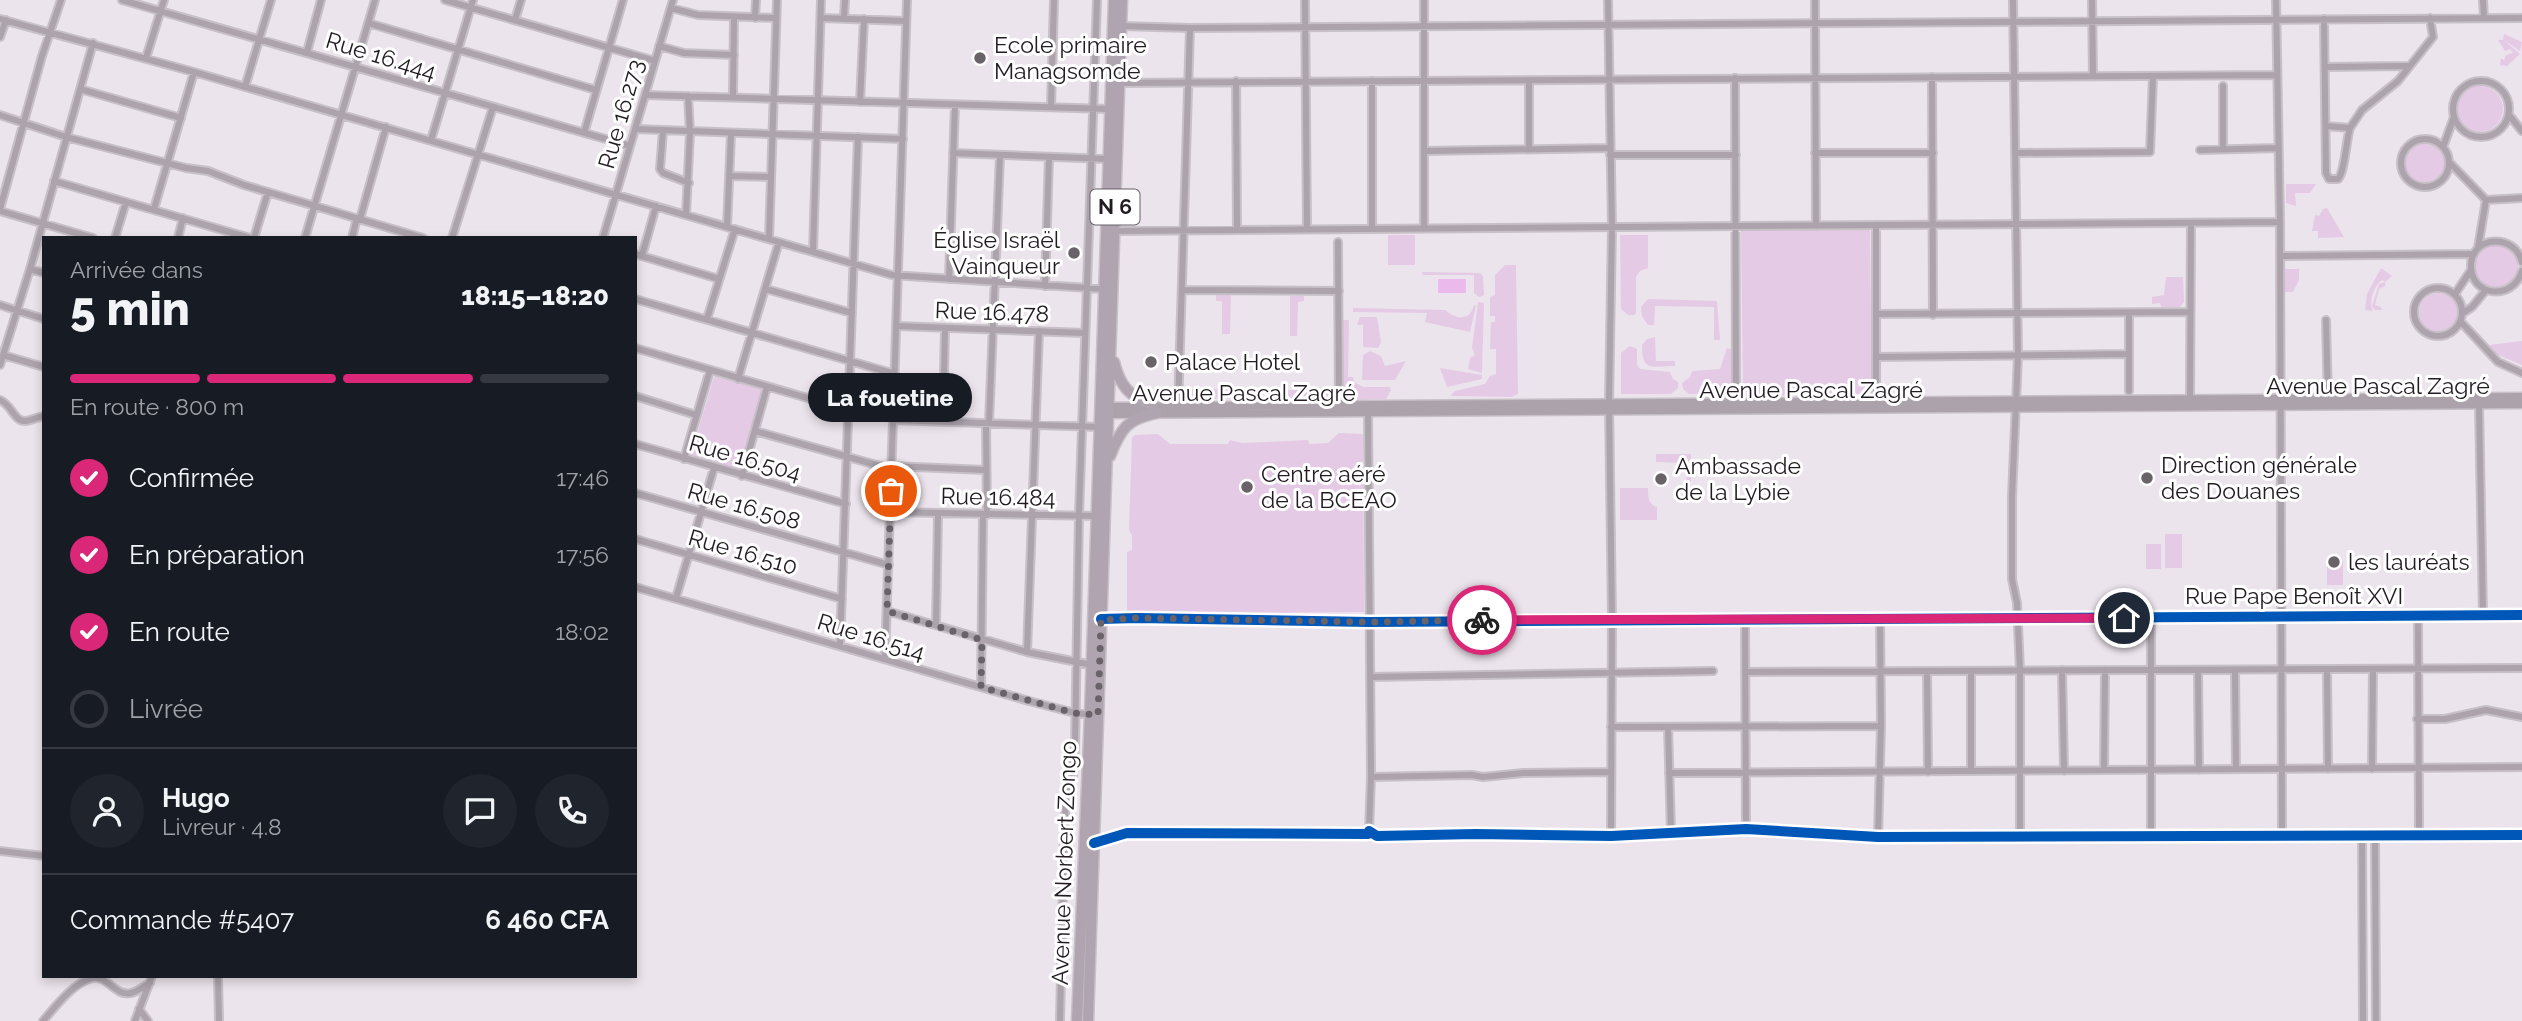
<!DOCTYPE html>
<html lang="fr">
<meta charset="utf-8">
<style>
:root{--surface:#171b24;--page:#20242c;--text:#f1f3f6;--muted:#9ea1a6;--line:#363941;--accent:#db2777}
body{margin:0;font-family:Raleway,sans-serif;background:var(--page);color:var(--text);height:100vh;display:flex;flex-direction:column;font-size:26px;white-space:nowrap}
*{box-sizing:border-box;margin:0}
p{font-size:23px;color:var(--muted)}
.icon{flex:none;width:38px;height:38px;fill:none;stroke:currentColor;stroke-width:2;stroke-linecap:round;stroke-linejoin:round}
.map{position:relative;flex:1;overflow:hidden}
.side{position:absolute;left:42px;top:236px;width:595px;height:742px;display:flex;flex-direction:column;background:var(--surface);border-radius:0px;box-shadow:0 4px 10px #0003}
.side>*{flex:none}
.pin{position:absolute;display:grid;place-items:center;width:60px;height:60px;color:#fff;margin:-30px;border:4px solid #fff;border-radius:50%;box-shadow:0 2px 7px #0007}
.courier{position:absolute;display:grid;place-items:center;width:70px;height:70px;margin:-35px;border:5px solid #db2777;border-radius:50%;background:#fff;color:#222;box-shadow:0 2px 9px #0007}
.bubble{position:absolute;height:49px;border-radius:24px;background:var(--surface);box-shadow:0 4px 10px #0003;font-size:23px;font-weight:800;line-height:49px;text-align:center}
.overview em{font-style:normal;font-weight:800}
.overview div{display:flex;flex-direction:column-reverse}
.overview{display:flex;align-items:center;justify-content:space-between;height:119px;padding:0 28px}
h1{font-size:46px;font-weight:800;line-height:52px}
.bar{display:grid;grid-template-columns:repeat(4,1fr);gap:10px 7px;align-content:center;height:84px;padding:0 28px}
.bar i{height:9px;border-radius:5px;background:var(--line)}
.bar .active{background:var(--accent)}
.bar p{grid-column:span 4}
.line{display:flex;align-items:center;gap:18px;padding:0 28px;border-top:2px solid var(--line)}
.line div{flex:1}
.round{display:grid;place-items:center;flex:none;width:74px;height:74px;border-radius:37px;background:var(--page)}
ol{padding:0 28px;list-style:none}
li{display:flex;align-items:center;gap:21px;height:77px}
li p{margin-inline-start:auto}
li .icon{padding:7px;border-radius:50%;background:var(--accent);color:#fff;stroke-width:4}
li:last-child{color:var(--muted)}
li i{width:38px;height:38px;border:4px solid var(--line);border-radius:50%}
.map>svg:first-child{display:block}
</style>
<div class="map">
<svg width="2522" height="1021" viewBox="0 0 2522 1021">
<rect width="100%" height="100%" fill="#ece4ec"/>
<!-- green -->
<path fill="#e4cae5" d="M2504,34L2522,42L2520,51L2504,40L2520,54L2507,66L2500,65L2501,58L2504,60L2506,55L2513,53L2510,49L2505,51L2498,40H2503Z
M2457 109a23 23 0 1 1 46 0a23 23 0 1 1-46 0Z
M2404 163a21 21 0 1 1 42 0a21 21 0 1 1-42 0Z
M2286,184H2316L2310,193H2295L2296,206L2286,203Z
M2327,208L2344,237L2318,238V231H2312L2315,215L2319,216L2323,209Z
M1870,229L1872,394L1743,396L1741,230Z
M1388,235H1415V265H1388Z
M1620,235H1648V268L1640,271L1636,277V313L1634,315H1628L1621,309Z
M2474 267a22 22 0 1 1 44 0a22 22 0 1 1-44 0Z
M1505,265H1516L1518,394L1512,397L1450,396L1455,391L1485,384L1490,376L1496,374V349H1490L1491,322H1495V316H1490V297L1495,295V275Z
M2381,268L2392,276L2385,282V286L2379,289L2375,305L2381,307L2382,310H2375L2372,306L2379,284L2385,282L2382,280C2374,285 2368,302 2373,311L2365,310L2367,294Z
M2285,269H2299V280L2293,292H2284Z
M1422,272L1480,273L1483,276L1484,295L1479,297L1474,293V275H1423Z
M2166,277H2183L2184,302L2180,307H2161L2160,303L2152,304V297L2164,295Z
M2419 313a20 20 0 1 1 40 0a20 20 0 1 1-40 0Z
M1216,294H1231L1230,334H1222V301H1216Z
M1290,296H1304V301L1298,302L1297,336H1290Z
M1648,299L1717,301L1720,340H1714V307L1655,306L1654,325H1648L1642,316L1641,307Z
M1478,302L1484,303L1482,373L1468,369L1470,358L1475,355L1472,348Z
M1474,305L1476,306L1470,332L1425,322L1427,313L1353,312V308L1445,310C1455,319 1470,322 1474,305Z
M1360,317H1377L1381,342L1378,348L1363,347V325H1357Z
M1341,320H1349L1348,377H1353L1354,382L1363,387H1390L1391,390L1386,399L1343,400L1340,398Z
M1655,337L1656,361H1675V366C1652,366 1642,373 1642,345L1647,339Z
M2522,341V365L2498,355L2489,345Z
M1630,346L1637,349V364L1640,369L1670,372L1673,379L1678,382V388L1671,394H1621V353Z
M1727,348L1732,350V393L1689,394L1683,389L1682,383L1690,377L1692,371L1720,369Z
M1370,351L1381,356L1385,366L1406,361L1395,380H1362L1363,355Z
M1440,368L1482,375V379L1447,387Z
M715,373L765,388L740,473L690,458Z
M1182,389H1240L1229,399L1182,398Z
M1281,390H1332V400L1324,413L1292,399Z
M1339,433L1363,434L1364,612L1127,614V552L1132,550V535L1129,530L1132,438L1135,435L1158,434L1170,444H1228L1230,440L1242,443L1308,440L1309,444L1328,443Z
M1656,454H1691V499H1683L1682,495L1687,492L1686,463L1656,462Z
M1620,488H1648C1648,496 1648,505 1657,507V520H1620Z
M2165,534H2182V568H2165Z
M2146,544H2161V569H2146Z
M2327,561H2343V585H2327Z"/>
<!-- water -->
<path fill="#ebb9eb" d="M1438,279H1466V293H1438Z"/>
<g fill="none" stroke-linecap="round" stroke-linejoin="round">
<!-- street casing -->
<g stroke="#c7c1c7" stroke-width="10">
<path id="street" d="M122,0L630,146
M445,0L655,61
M1305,0L1307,229
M1424,0V228
M1608,0L1612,227L1609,403L1612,619L1611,836
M1815,0L1816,226
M2013,0L2018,355L2012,497V579L2017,603L2020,671V836
M2092,0L2093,76
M2276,0L2280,222L2282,835
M2483,0L2484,18
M671,8L698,15L775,18
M755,18L756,0
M822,18L905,21
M844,18L845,0
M0,19L194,72L892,275L1104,289
M2324,19L2326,173L2329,179H2338C2345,172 2346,140 2350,128
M515,20L521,0
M368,23L596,90
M1121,26L1190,28L2522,18
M0,37L6,20
M659,46L684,53L734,55
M307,52L321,0
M146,58L164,0
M2325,67L2408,66
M1932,77L1933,315
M1735,78L1736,404
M1236,81L1237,229
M1529,81V149
M2453 109a28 28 0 1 1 56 0a28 28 0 1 1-56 0Z
M1116,83L2276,75
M245,87L271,0
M80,89L181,118
M645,95L1109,109
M733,97L734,17
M860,102L864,19
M1051,107L1054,0
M0,115L66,137L186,168L208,171L244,185L423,238
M2509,115L2522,131
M2326,126L2350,128L2362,110L2398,81L2433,37L2430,18
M635,129L903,139
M663,131L660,169L663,173L689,183
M584,133L623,0
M2401 163a24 24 0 1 1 48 0a24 24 0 1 1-48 0Z
M431,140L473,0
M2443,147L2454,117
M2223,149V86
M2200,150L2278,148
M1424,151L1610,148
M953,153L1108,159
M1815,153H1933
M2016,153L2150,152L2153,76
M1610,155H1736
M2450,163L2486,200L2522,198
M730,176L771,177
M54,181L250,238
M0,209L42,56L61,0
M154,209L194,72
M0,211L93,238
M686,215L690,132L688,96
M360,219L386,127
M1876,225V405
M727,227L731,134
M1372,228V81
M1113,231L2280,222
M115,238L126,202
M178,238L183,218
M254,238L268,192
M305,238L375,0
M352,238L357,218
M452,238L493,107
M603,238L673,0
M769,239L777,0
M1338,242L1339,408
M2478,248L2486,200
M813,252L821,0
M635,254L719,279
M642,256L656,206
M2280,256L2474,254
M2522,262C2515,233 2471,235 2471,266C2471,297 2513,301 2522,271
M30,269L44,273
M949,279L955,105
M1045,286L1049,157
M2414 312a24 24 0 1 1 48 0a24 24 0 1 1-48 0Z
M766,289L852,313
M1182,290L1339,291
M2455,294L2471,270
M635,299L895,374
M0,305L44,319
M2463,313L2472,307L2486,290
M1876,314L2189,312
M707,319L735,229
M2326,320L2328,400
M2461,322L2498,362L2522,373
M897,326L1085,333
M635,348L849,410
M3,355L44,367
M1876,357L2129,354
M0,365L30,269L93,43
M738,379L779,242
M2129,391V313
M635,396L696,415
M0,400C12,405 14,422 26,421C32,420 38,417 44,416
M2190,401L2191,223
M2479,405L2483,615
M1178,408L1190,28
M1368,412L1371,777L1369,831
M893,420L1099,427
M943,421L945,328
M986,423L987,515
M989,423L1000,155
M755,431L891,469
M635,444L846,504
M684,459L710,370
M891,466L986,470
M742,476L767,387
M635,493L889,565
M891,512L1099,516
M635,539L842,599
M635,587L1029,701L1075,713L1093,715
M676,598L714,468
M887,611L1027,652L1092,665
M2418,616L2419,835
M2151,618V836
M1101,619L1137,618L1369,622L2522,615
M1745,620L1746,829
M936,625L938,514
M840,645L858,137
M1027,652L1039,331
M885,659L907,0
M2327,669L2328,769
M2062,670L2064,771
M2198,670L2199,770
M2235,670L2236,769
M1927,671L1928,772
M1971,671V771
M1745,672L2522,668
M1370,677L1713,671
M981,687L983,515
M2417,719H2445L2486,710L2522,717
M1611,727L1881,726
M1668,727L1671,832
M2372,769L2373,669
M2104,770L2105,670
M1669,773L2522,767
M1371,777L1472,775L1483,777L1523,773L1611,772
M2362,835L2363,1021
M2375,835L2376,1021
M1878,837L1881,726L1880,619
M1094,843L1127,833L1368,834L1369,831L1377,836L1476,834L1611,836L1746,829L1878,837L2522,835
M0,851L44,856
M218,976L219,1021
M139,1009L148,1021
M43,1021C55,1007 73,983 92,978C108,975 115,997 131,993C137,992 144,986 150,983
M135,1021L152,976
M1060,1021L1064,837L1066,797L1073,777L1075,747L1079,515L1097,0"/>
</g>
<!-- secondary casing -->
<g stroke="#c7c1c7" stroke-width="11">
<path id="secondary" d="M1104,407L2522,397
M1103,414L2522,404"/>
</g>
<!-- primary casing -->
<g stroke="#c7c1c7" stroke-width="13">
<path id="primary" d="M1114,362C1120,387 1130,396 1153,406
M1110,456C1121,428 1127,419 1157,413
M1077,1021L1090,715L1114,0
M1088,1021L1122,0"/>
</g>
<!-- street -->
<use href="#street" stroke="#aca3ac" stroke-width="6"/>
<!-- secondary -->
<use href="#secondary" stroke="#aca2ac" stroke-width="8"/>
<!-- primary -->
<use href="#primary" stroke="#b0a4b0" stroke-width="10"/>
<!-- cycleway casing -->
<g stroke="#fff" stroke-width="15">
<path id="cycleway" d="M1101,619L1137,618L1369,622L2522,615
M1094,843L1127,833L1368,834L1369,831L1377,836L1476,834L1611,836L1746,829L1878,837L2522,835"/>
</g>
<!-- cycleway -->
<use href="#cycleway" stroke="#0057b8" stroke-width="10"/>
</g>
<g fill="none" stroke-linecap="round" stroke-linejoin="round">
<!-- done -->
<path stroke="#696269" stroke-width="7" stroke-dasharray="0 12.6" d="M891,491L887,611L982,640L981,687L1074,713L1098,715L1101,620L1137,618L1369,622L1482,620"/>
<!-- route -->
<path stroke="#db2777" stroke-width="9" d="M1482,620L2124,618"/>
</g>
<!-- markers -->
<g fill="#696269" stroke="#fff" stroke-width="2.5">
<circle cx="980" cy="58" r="7"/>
<circle cx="1074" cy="253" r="7"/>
<circle cx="1151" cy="362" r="7"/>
<circle cx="2147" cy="478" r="7"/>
<circle cx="1661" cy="479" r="7"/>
<circle cx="1247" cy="487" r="7"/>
<circle cx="2334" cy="562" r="7"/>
</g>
<g text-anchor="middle" stroke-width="6" stroke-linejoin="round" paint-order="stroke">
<!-- shield labels -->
<rect fill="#fff" stroke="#646064" stroke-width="2" x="1090.5" y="189.5" width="49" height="35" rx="5"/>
<g font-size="21" font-weight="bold" fill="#221c22">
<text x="1115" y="214">N 6</text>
</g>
<!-- poi labels -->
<g font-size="23" fill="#221c22" stroke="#fff" text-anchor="start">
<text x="994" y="53">Ecole primaire<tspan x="994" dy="26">Managsomde</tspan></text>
<text x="1060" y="248" text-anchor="end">Église Israël<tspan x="1060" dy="26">Vainqueur</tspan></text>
<text x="1165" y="370">Palace Hotel</text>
<text x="2161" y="473">Direction générale<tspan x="2161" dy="26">des Douanes</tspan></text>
<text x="1675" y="474">Ambassade<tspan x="1675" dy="26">de la Lybie</tspan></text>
<text x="1261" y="482">Centre aéré<tspan x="1261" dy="26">de la BCEAO</tspan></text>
<text x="2348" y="570">les lauréats</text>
</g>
<!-- street labels -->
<g font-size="23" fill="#221c22" stroke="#fff">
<text transform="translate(381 56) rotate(17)" y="8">Rue 16.444</text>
<text transform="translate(621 114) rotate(-74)" y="8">Rue 16.273</text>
<text transform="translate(992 312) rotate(2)" y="8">Rue 16.478</text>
<text x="2378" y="394">Avenue Pascal Zagré</text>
<text x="1811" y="398">Avenue Pascal Zagré</text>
<text x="1244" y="401">Avenue Pascal Zagré</text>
<text transform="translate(745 458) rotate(16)" y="8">Rue 16.504</text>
<text transform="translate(998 497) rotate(1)" y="8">Rue 16.484</text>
<text transform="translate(744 506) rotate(16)" y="8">Rue 16.508</text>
<text transform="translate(743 552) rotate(16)" y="8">Rue 16.510</text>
<text x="2294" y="604">Rue Pape Benoît XVI</text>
<text transform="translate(871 637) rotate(17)" y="8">Rue 16.514</text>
<text transform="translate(1064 863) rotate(-88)" y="8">Avenue Norbert Zongo</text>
</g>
</g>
</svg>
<div class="pin" style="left:891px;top:491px;background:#ea580c"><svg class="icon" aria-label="bag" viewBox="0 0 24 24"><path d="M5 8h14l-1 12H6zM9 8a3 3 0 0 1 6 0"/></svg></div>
<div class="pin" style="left:2124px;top:618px;background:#1f2937"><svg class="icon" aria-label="home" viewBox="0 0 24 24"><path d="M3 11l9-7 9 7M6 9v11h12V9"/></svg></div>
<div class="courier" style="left:1482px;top:620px"><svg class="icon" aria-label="bike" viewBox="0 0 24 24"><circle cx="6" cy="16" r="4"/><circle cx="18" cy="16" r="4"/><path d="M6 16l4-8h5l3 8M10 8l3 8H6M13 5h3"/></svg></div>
<div class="bubble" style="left:808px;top:373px;width:164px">La fouetine</div>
<section class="side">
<div class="overview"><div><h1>5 min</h1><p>Arrivée dans</p></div><em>18:15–18:20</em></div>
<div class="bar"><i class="active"></i><i class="active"></i><i class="active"></i><i></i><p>En route · 800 m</p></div>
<ol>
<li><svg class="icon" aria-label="check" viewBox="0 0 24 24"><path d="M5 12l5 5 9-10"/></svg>Confirmée<p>17:46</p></li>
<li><svg class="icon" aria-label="check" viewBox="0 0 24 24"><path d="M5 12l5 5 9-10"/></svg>En préparation<p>17:56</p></li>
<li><svg class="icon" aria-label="check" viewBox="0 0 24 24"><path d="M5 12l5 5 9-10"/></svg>En route<p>18:02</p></li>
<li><i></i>Livrée</li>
</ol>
<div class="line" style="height:126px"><a class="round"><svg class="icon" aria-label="person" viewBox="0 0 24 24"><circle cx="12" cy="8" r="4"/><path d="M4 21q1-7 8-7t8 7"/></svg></a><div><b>Hugo</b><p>Livreur · 4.8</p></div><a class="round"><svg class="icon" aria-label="chat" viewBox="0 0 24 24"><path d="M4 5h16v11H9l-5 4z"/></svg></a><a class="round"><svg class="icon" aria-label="phone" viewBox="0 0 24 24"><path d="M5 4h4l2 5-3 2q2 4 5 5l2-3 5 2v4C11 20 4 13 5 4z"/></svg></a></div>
<div class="line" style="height:91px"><div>Commande #5407</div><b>6 460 CFA</b></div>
</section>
</div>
